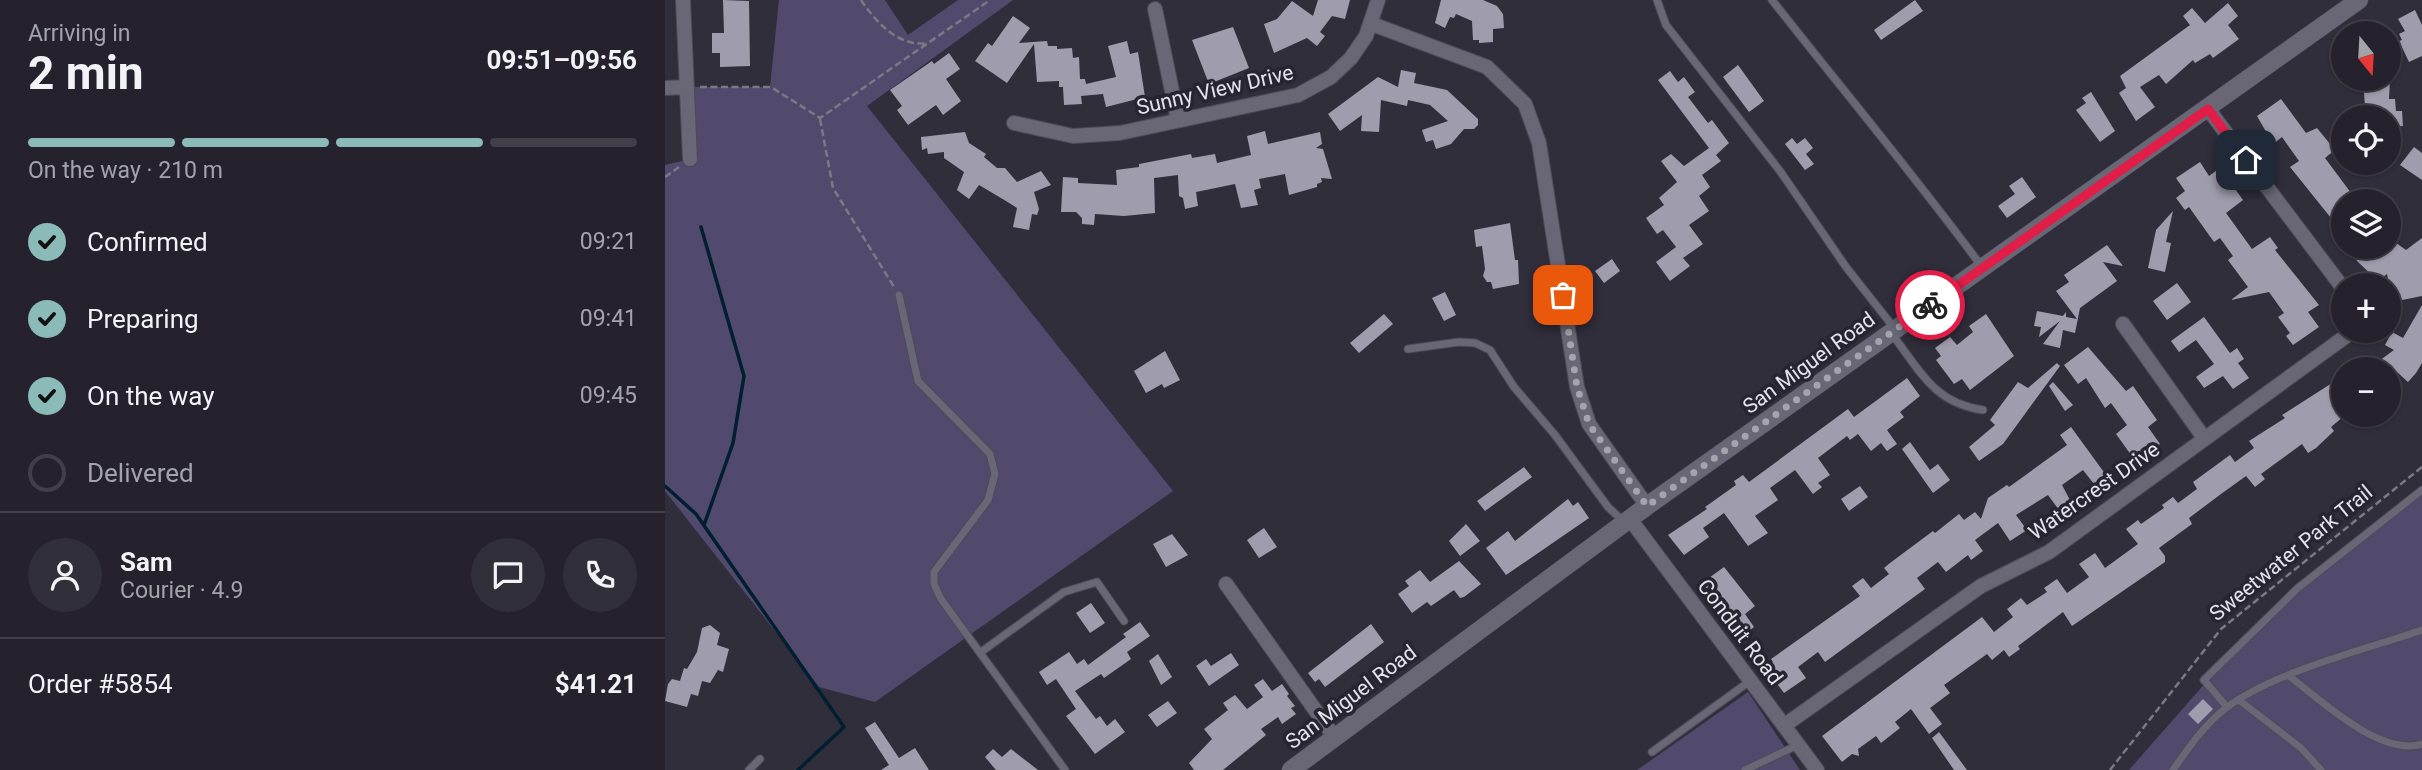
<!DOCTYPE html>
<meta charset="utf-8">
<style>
:root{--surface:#25222d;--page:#312f39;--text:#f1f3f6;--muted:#a3a4aa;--line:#423f49;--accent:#8bbbb9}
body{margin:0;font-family:Roboto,sans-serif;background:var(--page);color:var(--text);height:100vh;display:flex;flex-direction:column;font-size:26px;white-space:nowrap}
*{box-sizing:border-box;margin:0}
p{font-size:23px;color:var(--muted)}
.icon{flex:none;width:38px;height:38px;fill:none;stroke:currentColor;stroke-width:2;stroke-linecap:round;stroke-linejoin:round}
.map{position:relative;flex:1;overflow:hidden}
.details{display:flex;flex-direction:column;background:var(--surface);width:665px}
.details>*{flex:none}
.needle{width:46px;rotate:162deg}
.controls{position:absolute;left:1666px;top:21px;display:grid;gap:14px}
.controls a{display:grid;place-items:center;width:70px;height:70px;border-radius:50%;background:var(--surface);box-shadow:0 2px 5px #0004,0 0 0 2px var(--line);font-size:35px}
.pin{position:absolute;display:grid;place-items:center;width:60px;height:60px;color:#fff;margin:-30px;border-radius:14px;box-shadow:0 4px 10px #0006}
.courier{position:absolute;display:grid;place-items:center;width:70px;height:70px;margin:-35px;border:5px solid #e11d48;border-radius:50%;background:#fff;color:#222;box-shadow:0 2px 9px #0007}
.head em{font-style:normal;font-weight:700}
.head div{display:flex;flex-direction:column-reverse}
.head{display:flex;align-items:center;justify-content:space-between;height:119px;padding:0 28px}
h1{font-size:46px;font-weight:700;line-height:52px}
.bar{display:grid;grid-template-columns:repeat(4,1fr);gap:10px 7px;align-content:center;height:84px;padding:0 28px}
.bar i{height:9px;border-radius:5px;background:var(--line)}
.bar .current{background:var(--accent)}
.bar p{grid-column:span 4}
.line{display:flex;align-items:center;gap:18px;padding:0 28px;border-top:2px solid var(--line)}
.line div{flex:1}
.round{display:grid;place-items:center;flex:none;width:74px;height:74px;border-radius:37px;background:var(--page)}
ol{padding:0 28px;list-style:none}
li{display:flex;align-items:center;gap:21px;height:77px}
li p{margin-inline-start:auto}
li .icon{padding:7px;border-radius:50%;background:var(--accent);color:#111;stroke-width:4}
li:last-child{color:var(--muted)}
li i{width:38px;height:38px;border:4px solid var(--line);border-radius:50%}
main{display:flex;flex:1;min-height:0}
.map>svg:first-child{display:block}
</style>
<main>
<section class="details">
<div class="head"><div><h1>2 min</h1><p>Arriving in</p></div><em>09:51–09:56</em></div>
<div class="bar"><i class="current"></i><i class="current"></i><i class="current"></i><i></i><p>On the way · 210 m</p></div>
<ol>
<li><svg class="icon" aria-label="check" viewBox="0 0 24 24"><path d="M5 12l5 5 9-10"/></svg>Confirmed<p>09:21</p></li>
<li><svg class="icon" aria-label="check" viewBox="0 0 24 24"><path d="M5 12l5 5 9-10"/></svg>Preparing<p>09:41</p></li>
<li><svg class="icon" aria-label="check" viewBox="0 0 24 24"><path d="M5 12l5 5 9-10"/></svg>On the way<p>09:45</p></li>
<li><i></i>Delivered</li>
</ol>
<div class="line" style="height:126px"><a class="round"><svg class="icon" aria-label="person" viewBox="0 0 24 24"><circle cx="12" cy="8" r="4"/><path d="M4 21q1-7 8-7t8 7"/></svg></a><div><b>Sam</b><p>Courier · 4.9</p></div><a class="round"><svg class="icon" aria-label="chat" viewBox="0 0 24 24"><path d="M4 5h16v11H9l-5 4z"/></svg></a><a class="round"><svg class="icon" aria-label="phone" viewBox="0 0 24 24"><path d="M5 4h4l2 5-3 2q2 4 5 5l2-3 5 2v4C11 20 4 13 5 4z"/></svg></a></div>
<div class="line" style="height:91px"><div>Order #5854</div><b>$41.21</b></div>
</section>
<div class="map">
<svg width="1757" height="770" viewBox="0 0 1757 770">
<rect width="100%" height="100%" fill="#312e3c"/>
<!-- green -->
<path fill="#524a6d" d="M114,0H220L243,35L293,0H348L202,106L508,491L210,702L154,687L0,491V165L25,159L22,87H105Z
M1757,493V770H1464L1586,631Z
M1083,692L1135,770H972Z"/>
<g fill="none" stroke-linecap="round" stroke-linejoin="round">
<!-- stream -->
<path stroke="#001f30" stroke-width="3.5" d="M36,227L79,376L68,443L39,525
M0,486L31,514L179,727L133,770"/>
</g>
<!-- building -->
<path fill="#9f9cad" d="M58,0L84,1L85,66L55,67V53H47V33H59Z
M653,0H685L680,19L667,16L655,32L660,36L652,46L642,38L609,53L599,24L612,19L627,1L648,16Z
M776,0H818L832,6L838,14L839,28L828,29V42L814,43V40H808L807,21L791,14L789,18L785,17L780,28L770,23Z
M1250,0L1258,11L1216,40L1209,30Z
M1563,3L1573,16L1563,25L1574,39L1548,58L1545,54L1530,63L1528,60L1501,84L1494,75L1475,87L1490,107L1471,121L1454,93L1461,88L1455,76L1525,25L1518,16L1527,8L1540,23Z
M1750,10L1757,25V56L1744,62L1734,41L1737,40L1734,34L1740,31L1733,19Z
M348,16L365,28L354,43L382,41L383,46H392V49L407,48L408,58L414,57L415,79H420L421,84L451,77L443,46L462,41L465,54L473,52L480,97L441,107L438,94L416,96L417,104L399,105L398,87H394V81L372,82L369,44L342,83L310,61L323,43L327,46Z
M568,27L584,68L544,84L527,40Z
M284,53L295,69L281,79L296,101L278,115L271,105L243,125L232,110L237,106L225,90L267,61L269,64Z
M1073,65L1099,101L1084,112L1058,77Z
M736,70L751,73L749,83L782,90L813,119V125L809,129H799L786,144L771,149L768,140L761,142L757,130L783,121L765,105L743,100L742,106L716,100L714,132L696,131L697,115L675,131L663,114L713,77L733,87Z
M1005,71L1013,82L1019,77L1030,92L1023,97L1043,123L1047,120L1064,143L1051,155L1056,161L1037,175L1045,187L1034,196L1044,211L1024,225L1038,244L1018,258L1025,266L1005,281L991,262L1011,247L998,230L992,234L981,218L999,205L994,198L1012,182L996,161L1006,154L1019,166L1044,148L993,80Z
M1698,79H1725L1724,99H1730L1731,111H1737L1738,126L1724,127V117H1692L1691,106H1700Z
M1426,92L1450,131L1435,142L1411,110L1421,103L1417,98Z
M1616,99L1641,133L1652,128L1670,150L1660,158L1692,201H1678V233L1625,167L1634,161L1617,137L1608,144L1592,116Z
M600,131L603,144L655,132L657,144L651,148L658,149L667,179L656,178L657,182L652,184V187L624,195L620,174L594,179L596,188L589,190L593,205L576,208L570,184L531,192L533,206L520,209L518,198L514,196L513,175L489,178L490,213L459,216L430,214L429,225L417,224V218L411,212H396L398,177L413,178V183L452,185L451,170L474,167V164L526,154L527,158L550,154L552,163L586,155L582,136Z
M300,132L304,143L321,154L319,157L332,168H340L352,182L376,171L386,185L369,192L374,209L372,215L367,214L364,230L348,227L352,208L341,201L314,185L304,199L292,190L299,172L279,158V152L263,154L262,148L257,150L256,137Z
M1127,138L1132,144L1140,138L1148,148L1141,154L1149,164L1140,170L1120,144Z
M1749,147L1757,153V180L1735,165Z
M1535,162L1544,176L1555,168L1578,200L1561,213L1587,249L1605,237L1613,248L1610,250L1654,305L1643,312L1654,327L1628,345L1621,336L1625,333L1613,317L1619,313L1604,292L1566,300L1583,287L1563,260L1568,256L1555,238L1549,242L1524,207L1520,210L1511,198L1520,191L1511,178Z
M1357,177L1371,197L1342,218L1333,206L1350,194L1344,186Z
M1508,211L1501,242L1506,243L1500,272L1483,268L1491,230Z
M845,223L850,260H853L854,284L828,289L826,282H822L818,276L820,269L817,246L811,247L809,230Z
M1724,238L1741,250L1757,238V296L1727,302L1722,274L1713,281L1692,261L1691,257L1705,247H1724Z
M1442,245L1458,266L1438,262L1452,281L1415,308L1410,333L1398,330L1395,348L1378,344L1395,321L1374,337L1376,327L1369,326L1372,311L1398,316L1401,312V317L1412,319L1391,291L1404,282L1399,275Z
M947,259L955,271L939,283L930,271Z
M1512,283L1526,302L1502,320L1488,301Z
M780,292L791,315L779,321L767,298Z
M1757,305V363L1751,373L1743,382L1732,372L1724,378V369H1703L1729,350L1720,345L1727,332L1738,338Z
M719,314L728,324L694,353L685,343Z
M1321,314L1349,356L1305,390L1297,379L1289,384L1271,360L1276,356L1270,348L1285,337L1292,345L1308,332L1304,326Z
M1539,317L1565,353L1572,348L1579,359L1573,363L1584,378L1568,389L1558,376L1539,388L1531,377L1549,364L1531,340L1514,352L1506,341Z
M1423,347L1461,391L1468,386L1492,420L1483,427L1495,444L1484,452L1483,449L1469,459L1451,434L1462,425L1446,403L1440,408L1421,378L1413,384L1399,365Z
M500,351L515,380L499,388L497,384L481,393L469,371Z
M1392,363L1395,366L1338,444L1314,461L1304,447L1330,425L1325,420L1353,382L1363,388Z
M1678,376V417L1666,427L1669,431L1651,448L1643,453L1637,444L1596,474L1600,479L1590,487L1581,476L1556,494L1524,518L1527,524L1494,548L1500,556V562L1407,626L1398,612L1353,646L1355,649L1344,657L1339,650L1327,660L1322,654L1279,685L1285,693L1265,708L1277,724L1264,734L1246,709L1230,722L1235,728L1216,743L1211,736L1193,749L1194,756L1187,754L1177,762L1157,736L1317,617L1329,632L1348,617L1342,609L1356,598L1362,605L1382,592L1379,588L1392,579L1402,593L1424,577L1414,564L1430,553L1440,568L1473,544L1461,529L1473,520L1476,524L1499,508L1497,505L1508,497L1513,503L1532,489L1528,482L1565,455L1570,462L1589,448L1584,441L1620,418L1617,415Z
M1242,378L1255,396L1235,412L1239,417L1222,430L1232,444L1222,451L1216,443L1206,451L1193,434L1185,440L1182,436L1153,458L1165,475L1153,483L1157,487L1148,494L1130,470L1105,488L1113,500L1090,516L1103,533L1083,546L1059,513L1038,528L1044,537L1019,555L1003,535L1042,509L1040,507L1071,485L1069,481L1078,475L1084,482L1183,409L1189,417Z
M1388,382L1408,405L1400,411L1384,386Z
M1406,427L1441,475L1429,484L1418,470L1397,485L1406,502L1394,510L1383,495L1351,515L1362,530L1345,541L1333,523L1310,540L1318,551L1306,560L1303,555L1281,572L1273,562L1252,578L1260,589L1160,662L1153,652L1133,667L1141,678L1119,693L1100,668L1108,662L1106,659L1195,596L1187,586L1198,578L1206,588L1224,574L1219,568L1225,563L1268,531L1270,533L1294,514L1299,520L1310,512L1316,519L1323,498L1342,485L1344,487L1402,445L1395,435Z
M1245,442L1265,470L1273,464L1285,480L1268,493L1237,449Z
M859,467L867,477L820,511L812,501Z
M1195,486L1203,497L1184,511L1176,499Z
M903,499L908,506L913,502L924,518L841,575L821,548L843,531L850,541Z
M801,524L815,541L795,556L784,541Z
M599,528L612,547L594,558L582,540Z
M507,534L523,555L501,567L488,544Z
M794,561L816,584L799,597L795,598L789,590L766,606L762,602L747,613L733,594L744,586L740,581L755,570L765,582Z
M1059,567L1090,606L1080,614L1089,627L1079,635L1037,583Z
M426,603L440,623L425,633L411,613Z
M475,622L485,636L462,652L466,659L439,678L436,674L410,691L431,719L435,716L442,726L450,719L460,732L430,754L401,716L411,709L391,679L382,685L374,672L404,652L412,664L419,659L423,665L461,637L458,634Z
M706,624L719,642L660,687L654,679L650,682L643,673Z
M45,625L55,633L52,645L64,649L58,672L53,670L45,683L37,681L33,696L26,694L22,707L0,701L3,684L7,679L15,681L19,668L22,669L32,652L37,628Z
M566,653L574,665L544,686L531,666L541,659L546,666Z
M493,654L507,677L496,685L484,661Z
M598,679L607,691L617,684L624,694L622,696L630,706L626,708L631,714L617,724L613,717L596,729L601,735L558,770H529L524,763L547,739L539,729L563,710L558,703L570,695L582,709L598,697L589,685Z
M1538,699L1548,709L1533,724L1523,714Z
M503,701L512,713L492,727L483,715Z
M210,722L234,758L250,748L264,770H216L224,765L200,728Z
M1274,732L1302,770H1289L1267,738Z
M328,749L337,757L346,749L373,770H331L320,757Z"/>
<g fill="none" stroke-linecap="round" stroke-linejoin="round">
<!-- service casing -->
<g stroke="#4e4b57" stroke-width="9">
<path id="service" d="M992,0L1001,25L1115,171L1181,267L1230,329
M1107,0C1177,89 1250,176 1317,267
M234,295L253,381L325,454L330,474L323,500L269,572V584L276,599L400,770
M1226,333C1255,370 1268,403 1318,410
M743,349L794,342L810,343L825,350L849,387L890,435L943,507L959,522
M316,652L399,592L432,582L459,621
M1624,676C1656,700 1715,757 1757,744
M1574,700L1636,748L1656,770
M1562,707L1539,680L1633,588L1757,490
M987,752L1085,681
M84,770L95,759
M1080,770L1133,745
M1508,770C1524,747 1539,725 1561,708C1608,672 1699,650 1757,630"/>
</g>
<!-- minor casing -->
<g stroke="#4e4b57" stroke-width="16">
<path id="minor" d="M18,0L25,159
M490,9L513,120
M707,24L822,67L860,104L874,143L912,387L924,424L982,506
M0,88L22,87
M1543,109L1678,288
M349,123L408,136L455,133L633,95L666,77L686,58L701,36L713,0
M1458,324L1539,438
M965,519L1152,770
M561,584L670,738
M1120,725L1316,586L1384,552L1688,331"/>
</g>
<!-- tertiary casing -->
<g stroke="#4e4b57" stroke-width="19">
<path id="tertiary" d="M626,770L982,506L1694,0"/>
</g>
<!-- path -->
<path stroke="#7b7985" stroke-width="2.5" stroke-dasharray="7 3.5" stroke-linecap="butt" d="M196,0C210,21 233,47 261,43
M35,87H106L155,118L325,0
M155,119L168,188L229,287
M0,177L14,167
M1445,770L1556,629L1757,467"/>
<!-- service -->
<use href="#service" stroke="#696676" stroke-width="7"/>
<!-- minor -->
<use href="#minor" stroke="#696676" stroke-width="14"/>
<!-- tertiary -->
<use href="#tertiary" stroke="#696676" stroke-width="18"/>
</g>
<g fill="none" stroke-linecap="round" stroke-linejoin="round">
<!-- done -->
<path stroke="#a5a4ae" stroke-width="7" stroke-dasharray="0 12.6" d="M898,295L912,387L924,424L982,506L1265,305"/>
<!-- route -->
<path stroke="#e11d48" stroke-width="9" d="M1265,305L1543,109L1581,160"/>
</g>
<g text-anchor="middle" stroke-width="7" stroke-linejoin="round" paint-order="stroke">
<!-- street labels -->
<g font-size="21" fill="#e4e3ec" stroke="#272532">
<text transform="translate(550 90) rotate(-13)" y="7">Sunny View Drive</text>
<text transform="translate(1144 363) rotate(-36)" y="7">San Miguel Road</text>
<text transform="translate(1429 491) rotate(-35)" y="7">Watercrest Drive</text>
<text transform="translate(1626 553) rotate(-39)" y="7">Sweetwater Park Trail</text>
<text transform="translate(1075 632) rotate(53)" y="7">Conduit Road</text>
<text transform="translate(686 697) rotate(-37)" y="7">San Miguel Road</text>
</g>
</g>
</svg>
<div class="controls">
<a><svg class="needle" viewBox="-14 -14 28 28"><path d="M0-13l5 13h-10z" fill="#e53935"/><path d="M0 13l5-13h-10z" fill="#a3a4aa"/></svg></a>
<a><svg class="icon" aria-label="locate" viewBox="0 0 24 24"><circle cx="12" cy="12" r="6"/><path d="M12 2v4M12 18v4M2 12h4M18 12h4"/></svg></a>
<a><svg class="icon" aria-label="layers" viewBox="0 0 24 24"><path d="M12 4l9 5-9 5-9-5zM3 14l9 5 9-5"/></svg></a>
<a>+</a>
<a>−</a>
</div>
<div class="pin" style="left:898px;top:295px;background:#ea580c"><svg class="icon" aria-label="bag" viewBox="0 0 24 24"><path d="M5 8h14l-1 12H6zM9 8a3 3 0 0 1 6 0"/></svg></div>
<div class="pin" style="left:1581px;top:160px;background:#1f2937"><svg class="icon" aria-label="home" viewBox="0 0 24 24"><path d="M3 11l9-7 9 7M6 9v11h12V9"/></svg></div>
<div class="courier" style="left:1265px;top:305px"><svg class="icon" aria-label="bike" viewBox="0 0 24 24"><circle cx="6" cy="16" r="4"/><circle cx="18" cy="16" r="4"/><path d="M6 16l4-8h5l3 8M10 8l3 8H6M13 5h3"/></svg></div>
</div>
</main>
